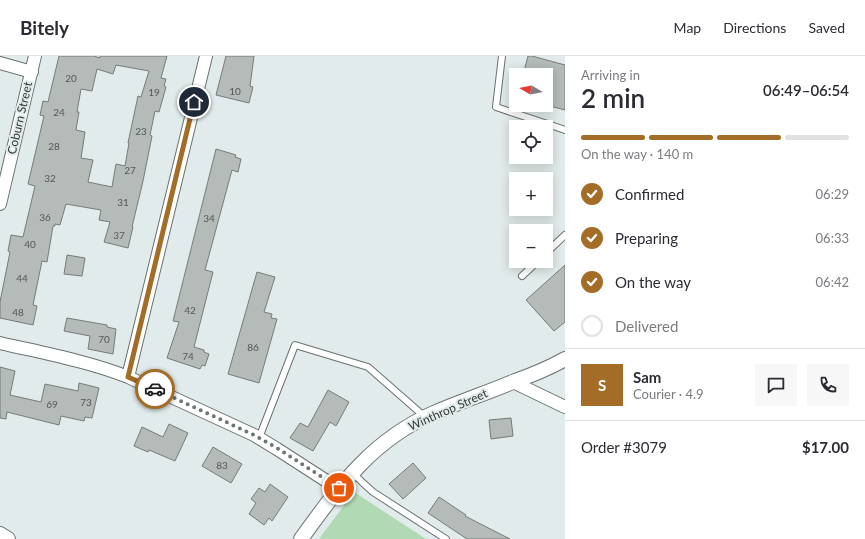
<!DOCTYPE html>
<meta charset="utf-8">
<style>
:root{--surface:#fff;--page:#f7f7f7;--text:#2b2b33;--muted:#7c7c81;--line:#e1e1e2;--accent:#a36d28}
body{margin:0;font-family:Lato,sans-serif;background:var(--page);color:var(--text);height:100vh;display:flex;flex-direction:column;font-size:15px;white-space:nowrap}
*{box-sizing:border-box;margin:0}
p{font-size:13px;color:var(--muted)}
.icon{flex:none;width:22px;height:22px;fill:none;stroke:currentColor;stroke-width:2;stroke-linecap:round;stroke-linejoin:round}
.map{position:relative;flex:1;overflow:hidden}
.sheet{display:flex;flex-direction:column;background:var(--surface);width:300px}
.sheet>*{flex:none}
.needle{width:26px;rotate:279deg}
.buttons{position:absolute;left:509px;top:12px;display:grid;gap:8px}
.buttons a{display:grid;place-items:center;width:44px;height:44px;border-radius:0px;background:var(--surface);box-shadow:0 2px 10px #0003;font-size:20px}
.pin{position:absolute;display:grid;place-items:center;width:34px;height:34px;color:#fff;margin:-17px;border:2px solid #fff;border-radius:50%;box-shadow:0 1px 4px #0007}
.courier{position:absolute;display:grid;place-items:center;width:40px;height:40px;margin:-20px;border:3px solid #a36d28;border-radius:50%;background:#fff;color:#222;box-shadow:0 1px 5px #0007}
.summary em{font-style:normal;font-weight:600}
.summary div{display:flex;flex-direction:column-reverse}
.summary{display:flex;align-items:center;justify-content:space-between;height:68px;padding:0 16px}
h1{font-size:26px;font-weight:600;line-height:30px}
.bar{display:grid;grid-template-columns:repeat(4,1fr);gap:6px 4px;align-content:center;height:48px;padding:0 16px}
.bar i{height:5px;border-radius:3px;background:var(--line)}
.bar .selected{background:var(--accent)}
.bar p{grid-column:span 4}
.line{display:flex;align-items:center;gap:10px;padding:0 16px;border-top:1px solid var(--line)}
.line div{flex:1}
.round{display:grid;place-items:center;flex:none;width:42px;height:42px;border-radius:0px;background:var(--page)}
ol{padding:0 16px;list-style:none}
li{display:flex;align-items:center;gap:12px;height:44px}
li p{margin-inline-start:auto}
li .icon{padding:4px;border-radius:50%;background:var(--accent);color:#fff;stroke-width:4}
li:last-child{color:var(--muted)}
li i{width:22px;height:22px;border:2px solid var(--line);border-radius:50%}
header{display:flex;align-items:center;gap:24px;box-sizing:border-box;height:56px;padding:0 20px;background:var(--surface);border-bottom:1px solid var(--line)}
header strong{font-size:19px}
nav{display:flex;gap:22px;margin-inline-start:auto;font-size:14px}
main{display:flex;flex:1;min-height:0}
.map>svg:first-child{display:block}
</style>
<header>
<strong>Bitely</strong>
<nav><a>Map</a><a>Directions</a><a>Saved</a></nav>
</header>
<main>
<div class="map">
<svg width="565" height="483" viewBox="0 0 565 483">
<rect width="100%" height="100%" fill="#e2ebeb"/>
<!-- green -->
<path fill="#b1d9b3" d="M354,436L426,483H319Z"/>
<!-- building -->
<path fill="#b4bbb8" stroke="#757b79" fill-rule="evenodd" d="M59,0H94L100,2V0H167L161,22L166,23L164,30L166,31L159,56L155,55L150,79L152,80L143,125L132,171H133L128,192L104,186L110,166L99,164L101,154L66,148L60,169L55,168V170H53L47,206L42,205L33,249L37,250L33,269L0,262V246L10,196L8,195L11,179L23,181L35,130L28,128L44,60L40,59L43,45L48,46ZM116,9L149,15L141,41L138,40L128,87H129L125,110L116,108L112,131L88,126L93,104L81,102L85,76L76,74L79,56H77L81,33L92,35L97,13L113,18Z
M226,0H254L250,30L253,31L249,47L216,39Z
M528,0H532L565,9V54L546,49V19H523Z
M216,93L236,99L235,101L241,103L238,116L232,114L205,214L213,216L194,291L204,294V296L209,298L205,310L202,309L200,313L167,302L179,266L173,265Z
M67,199L85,202L82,220L64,218Z
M565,209V266L554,275L526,244Z
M257,216L275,221L264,256L272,258L271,262L277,263L259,327L228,318Z
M67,262L107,269V271L116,273L113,298L88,293L90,280L64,275Z
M0,311L15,315L10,339L41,346L45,328L78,335L79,327L99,332L92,362L85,361L84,365L61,360L59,369L7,356L6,363L0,362Z
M328,334L349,346L336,370L330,366L313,395L290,382L300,367L308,371Z
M511,362L513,380L491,383L489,364Z
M169,368L188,377L175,405L149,394L148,396L134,390L142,371L163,381Z
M213,391L242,408L231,427L202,410Z
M413,407L426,422L403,443L389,428Z
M270,428L288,441L272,465L269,462L264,469L249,458L256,447L251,443L259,432L265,436Z
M439,441L466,459L465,460L510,483H467L428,457Z"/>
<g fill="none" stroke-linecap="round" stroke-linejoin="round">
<!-- service casing -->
<g stroke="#6a7171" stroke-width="8">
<path id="service" d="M502,0L496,51L565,74
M546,197L565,179
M522,220L538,205
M259,382L295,289L368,311L425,361
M353,417L362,426L373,436L446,483"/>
</g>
<!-- minor casing -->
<g stroke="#6a7171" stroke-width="14">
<path id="minor" d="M0,7L32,16
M0,148L35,0
M0,287C43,297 87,305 128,321L254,379L277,393L339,433
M128,321L206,0
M513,326L565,351"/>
</g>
<!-- tertiary casing -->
<g stroke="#6a7171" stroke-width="16">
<path id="tertiary" d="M0,478L8,483
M301,483C340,429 373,383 436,356C462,345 489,336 515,325C532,319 549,312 565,303"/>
</g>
<!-- service -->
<use href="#service" stroke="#fff" stroke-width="6"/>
<!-- minor -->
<use href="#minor" stroke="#fff" stroke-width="12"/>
<!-- tertiary -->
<use href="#tertiary" stroke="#fff" stroke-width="14"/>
</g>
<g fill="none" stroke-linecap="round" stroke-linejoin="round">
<!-- done -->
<path stroke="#707676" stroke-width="4" stroke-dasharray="0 7.2" d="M155,333L254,379L277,392L339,432"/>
<!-- route -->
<path stroke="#a36d28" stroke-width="5" d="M155,333L128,321L194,46"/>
</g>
<g text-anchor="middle" stroke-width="4" stroke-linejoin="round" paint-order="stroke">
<!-- number labels -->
<g font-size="10" fill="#535857">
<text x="71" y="26">20</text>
<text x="235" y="39">10</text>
<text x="154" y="40">19</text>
<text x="59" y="60">24</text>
<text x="141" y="79">23</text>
<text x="54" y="94">28</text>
<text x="130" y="118">27</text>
<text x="50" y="126">32</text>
<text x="123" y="150">31</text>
<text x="45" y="165">36</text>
<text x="209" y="166">34</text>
<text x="119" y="183">37</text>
<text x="30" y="192">40</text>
<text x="22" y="226">44</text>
<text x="190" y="258">42</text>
<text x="18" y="260">48</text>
<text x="104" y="287">70</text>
<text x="253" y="295">86</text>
<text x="188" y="304">74</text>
<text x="86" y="350">73</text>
<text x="52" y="352">69</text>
<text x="222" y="413">83</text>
</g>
<!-- street labels -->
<g font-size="12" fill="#333737" stroke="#e2ebeb">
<text transform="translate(20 62) rotate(-77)" y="4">Coburn Street</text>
<text transform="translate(448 354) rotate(-24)" y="4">Winthrop Street</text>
</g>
</g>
</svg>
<div class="buttons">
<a><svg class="needle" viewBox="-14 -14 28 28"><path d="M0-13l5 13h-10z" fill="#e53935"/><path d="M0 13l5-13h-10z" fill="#7c7c81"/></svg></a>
<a><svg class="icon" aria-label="locate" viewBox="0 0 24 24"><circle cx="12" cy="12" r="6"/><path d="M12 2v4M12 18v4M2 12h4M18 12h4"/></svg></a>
<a>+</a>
<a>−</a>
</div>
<div class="pin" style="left:339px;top:432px;background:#ea580c"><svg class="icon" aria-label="bag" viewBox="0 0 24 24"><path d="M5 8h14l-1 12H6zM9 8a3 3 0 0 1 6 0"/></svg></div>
<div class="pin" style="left:194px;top:46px;background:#1f2937"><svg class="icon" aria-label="home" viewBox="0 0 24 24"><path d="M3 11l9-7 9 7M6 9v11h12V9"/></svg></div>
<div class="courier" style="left:155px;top:333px"><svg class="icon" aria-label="car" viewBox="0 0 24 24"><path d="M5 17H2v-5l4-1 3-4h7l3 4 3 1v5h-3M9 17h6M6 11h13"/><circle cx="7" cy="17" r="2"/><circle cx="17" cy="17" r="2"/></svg></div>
</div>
<section class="sheet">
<div class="summary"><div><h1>2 min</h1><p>Arriving in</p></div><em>06:49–06:54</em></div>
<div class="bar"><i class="selected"></i><i class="selected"></i><i class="selected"></i><i></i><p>On the way · 140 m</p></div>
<ol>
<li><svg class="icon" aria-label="check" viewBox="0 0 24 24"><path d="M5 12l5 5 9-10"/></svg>Confirmed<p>06:29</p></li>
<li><svg class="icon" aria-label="check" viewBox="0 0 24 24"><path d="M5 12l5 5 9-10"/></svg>Preparing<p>06:33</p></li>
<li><svg class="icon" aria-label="check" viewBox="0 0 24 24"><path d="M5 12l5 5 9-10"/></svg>On the way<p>06:42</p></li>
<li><i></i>Delivered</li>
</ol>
<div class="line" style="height:72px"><b class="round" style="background:var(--accent);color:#fff">S</b><div><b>Sam</b><p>Courier · 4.9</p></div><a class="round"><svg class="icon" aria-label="chat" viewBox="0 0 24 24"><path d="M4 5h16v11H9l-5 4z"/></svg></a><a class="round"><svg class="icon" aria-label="phone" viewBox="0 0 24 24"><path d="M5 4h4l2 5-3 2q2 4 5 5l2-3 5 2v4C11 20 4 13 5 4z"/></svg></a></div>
<div class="line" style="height:52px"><div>Order #3079</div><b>$17.00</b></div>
</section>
</main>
